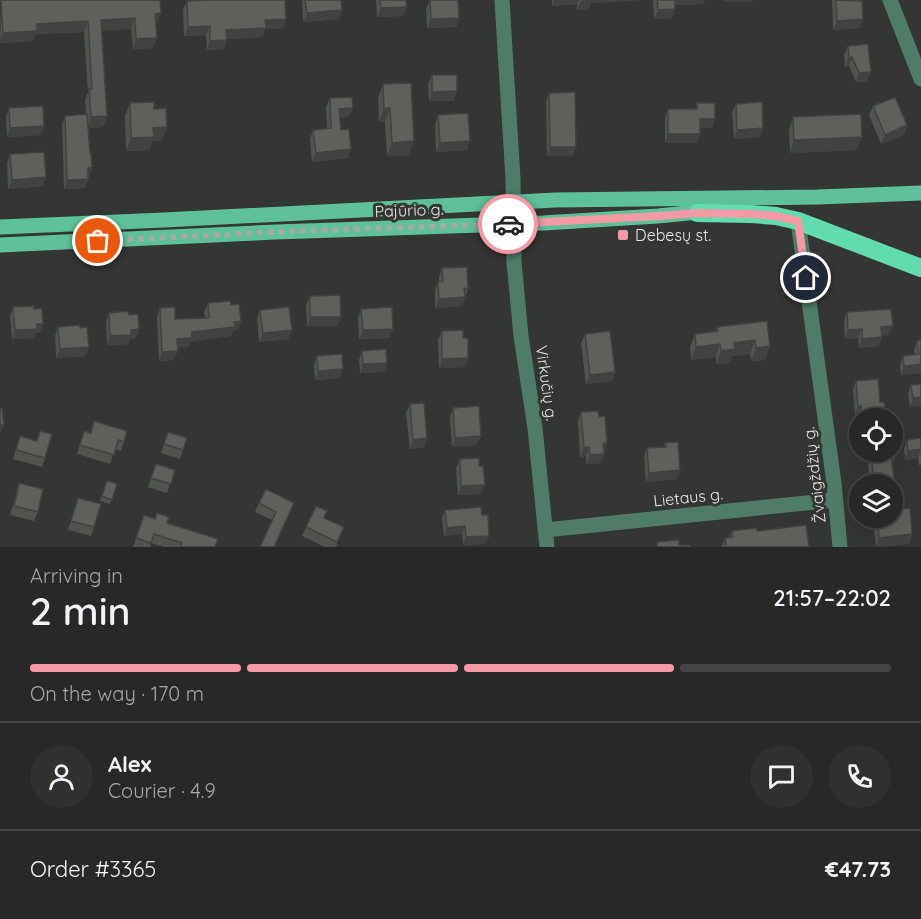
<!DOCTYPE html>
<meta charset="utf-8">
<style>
:root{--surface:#272827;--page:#2f302f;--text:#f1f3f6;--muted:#a4a6a7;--line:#434444;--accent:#f49aa5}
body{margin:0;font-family:Quicksand,sans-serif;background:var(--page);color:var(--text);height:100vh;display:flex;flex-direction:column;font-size:22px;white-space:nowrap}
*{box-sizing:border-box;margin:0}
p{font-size:20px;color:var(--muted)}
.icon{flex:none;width:33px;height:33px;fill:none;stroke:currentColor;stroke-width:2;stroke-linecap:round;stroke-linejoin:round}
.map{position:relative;height:547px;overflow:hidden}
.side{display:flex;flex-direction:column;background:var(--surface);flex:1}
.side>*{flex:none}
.buttons{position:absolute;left:849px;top:408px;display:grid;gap:12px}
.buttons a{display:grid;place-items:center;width:54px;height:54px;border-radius:50%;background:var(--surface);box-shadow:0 6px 24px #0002,0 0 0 2px var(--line);font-size:30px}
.pin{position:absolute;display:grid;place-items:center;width:51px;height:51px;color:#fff;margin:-26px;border:3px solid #fff;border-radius:50%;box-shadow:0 2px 6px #0007}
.courier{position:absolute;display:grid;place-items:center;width:60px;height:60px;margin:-30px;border:4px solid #f49aa5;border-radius:50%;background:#fff;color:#222;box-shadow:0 2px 8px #0007}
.summary em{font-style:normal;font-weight:600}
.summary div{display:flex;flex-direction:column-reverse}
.summary{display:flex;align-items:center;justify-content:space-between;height:102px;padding:0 30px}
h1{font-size:39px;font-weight:600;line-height:45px}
.bar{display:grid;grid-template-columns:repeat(4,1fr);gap:9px 6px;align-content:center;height:72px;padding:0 30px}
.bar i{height:8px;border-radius:4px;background:var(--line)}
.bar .on{background:var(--accent)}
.bar p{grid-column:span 4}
.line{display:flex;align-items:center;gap:15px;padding:0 30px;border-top:2px solid var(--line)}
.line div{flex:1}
.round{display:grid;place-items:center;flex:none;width:63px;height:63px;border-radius:32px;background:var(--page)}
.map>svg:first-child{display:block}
</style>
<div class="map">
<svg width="921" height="547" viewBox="0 0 921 547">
<rect width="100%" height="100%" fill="#343634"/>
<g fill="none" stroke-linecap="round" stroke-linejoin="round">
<!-- minor -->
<path stroke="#4f7c68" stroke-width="15" d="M502,0L513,179L514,262L521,336L535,428L547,547
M890,0L921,79
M798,221L834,483L840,547
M545,530L835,500"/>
<!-- major -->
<path stroke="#5ec19a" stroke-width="15" d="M0,227L164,220L555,200L818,197L921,193
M0,245L276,232L543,223L658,216L708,211"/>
<!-- highway -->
<path stroke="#62dcad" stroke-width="18" d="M697,213L751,214L776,216L798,221L921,268"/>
</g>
<!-- wall -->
<path fill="#52524f" d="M1,0H160L157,24H156L153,48L133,49L131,29L101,30L107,116L103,127L88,128L90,153L92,168L85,188L64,189L62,125L65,116L86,114L85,100L88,92L84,32L36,34L33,41L0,43Z
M302,0H341L342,10L339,19L303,22Z
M376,0H406L403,16L377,17Z
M430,0L459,18L456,27L427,28L426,9Z
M552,0H640L591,3L589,9L577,10V4L552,6Z
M653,0H705L703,4L675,5L672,18L654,19Z
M832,0H852L860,28L833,30Z
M187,1L286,19L283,28L265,29L262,37L227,39L224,49L207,50L206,35L184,36L183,10Z
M848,46L867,81L856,82L849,66L845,67L844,55Z
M432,75L454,101H429L428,84Z
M383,84L409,155L387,156L385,122H379L378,98Z
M549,93L573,156H547L546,102Z
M330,98L349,117H340L341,130L348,158L312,162L310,139L313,130L327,128L326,107Z
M130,103L154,109L167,127L162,140L152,141L149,150L126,151L125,116Z
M697,103L715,119L712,128H700V134L697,143H665V118L668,109H695Z
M736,104L763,128L760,137L734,139L732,113Z
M873,106L907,125L904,135L881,144L869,115Z
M9,108L41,135L7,137L6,117Z
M438,115L467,150L436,152L435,124Z
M793,117L857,150L790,153L789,130Z
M10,154L43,186L8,189L7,163Z
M442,268L468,289L462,306L435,308V291L438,282L439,281V277Z
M310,296L341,317L337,326H307L306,305Z
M208,303L231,305L238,330L233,331L231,336L191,341L188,347L177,348L174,360L159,361L157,317L160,308L175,319L205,318L204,312Z
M13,307L40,333H35L34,338L12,339L10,316Z
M361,309L390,338L359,339L358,318Z
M260,310L292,330L288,339L259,342L257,319Z
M847,312L889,335H882L879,346L859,348L858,338L845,339L844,321Z
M109,313L129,315L136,338L130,339L128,344L107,345L106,322Z
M767,321L765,360L751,361L750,354L732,356L730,363L716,364V357L691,360L690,347L695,334L716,331L717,327Z
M58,327L80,328L89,347L85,356L56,358L55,336Z
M442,331L463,338L465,367L439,368L438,340Z
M585,334L615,372L612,381L586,384L581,343Z
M921,340V373L901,375L900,365L903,356L915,355L914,350L917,341Z
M362,351L387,363L384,372L360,373L359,360Z
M317,356L340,378L315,380L314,365Z
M856,381L880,402L883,418H860V424H858L857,415H855L853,390Z
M921,384V405L910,407L908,394L911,385Z
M410,404L427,438L424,447L410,449L406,413Z
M453,408L477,445L452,447L450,417Z
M581,412L599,417L607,443L601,463L586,464V456L580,457L578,421Z
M94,421L124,442L121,451L115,449L110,464L77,454L84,431L90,433Z
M40,431L45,458L42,467L13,459L20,436L36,441Z
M168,432L183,450L180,459L161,453Z
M921,438V465H919L918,458L905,460L904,449L907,440Z
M665,443L677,479L646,482L644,457L647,448L664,447Z
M874,452H892L894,477L891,484H870L868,465L871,456L873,455Z
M460,459L481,494L458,495L456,468Z
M156,464L175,470L167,493L148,487Z
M107,480L117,484L110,504L100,501Z
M19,483L38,512L34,521L10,515Z
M78,498L94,527L91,536L68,530Z
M259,503L291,512L272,520L255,512Z
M445,510L482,515L489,536L486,544L463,545L462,534L444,536L442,518Z
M144,515L167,523L215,547H164L151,543L150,547H133Z
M325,518L344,527L336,547H325L302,536L306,527Z
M878,518H892L912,534L909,544L876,547L874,529Z
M732,531H757L809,547H721L725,538L730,537Z"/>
<!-- shaded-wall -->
<path fill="#424240" d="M554,0H579L577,4L552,6Z
M590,0H640L591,3L589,9L577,10L581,1Z
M675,0H705L703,4L673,5Z
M724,0H753V2H723Z
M407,7L403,16L377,17L381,8Z
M675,9L672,18L654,19L658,10Z
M342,10L339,19L303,22L307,13Z
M161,13L157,24H151L155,14Z
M135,18L131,29L97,31L101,20Z
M459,18L456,27L427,28L431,19Z
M286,19L283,28L265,29L262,37L223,39L226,30L265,20Z
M863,19L860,28L833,30L837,21Z
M88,21L84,32L36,34L33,41L0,43L3,33L37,24Z
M210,26L206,35L184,36L188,27Z
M157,38L153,48L133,49L136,39Z
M227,40L224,49L207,50L210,41Z
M852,57L849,66L845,67L849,58Z
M871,72L867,81L856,82L859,73Z
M457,91L454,101H429L432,92Z
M353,108L349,117L335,118L339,109Z
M390,108L385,122H379L384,109Z
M107,116L103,127L87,128L91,117Z
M700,119H715L712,128H696Z
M907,125L904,135L881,144L885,135Z
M44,126L41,135L7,137L10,128Z
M167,127L162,140L152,141L149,150L126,151L131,138L153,128Z
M763,128L760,137L734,139L737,130Z
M668,134H700L697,143H665Z
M862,137L857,150L790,153L794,140Z
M414,141L409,155L387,156L392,143Z
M470,141L467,150L436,152L440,143Z
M550,147H576L573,156H547Z
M351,149L348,158L312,162L316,153Z
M88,168H92L89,177H84Z
M46,177L43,186L8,189L12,180Z
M88,179L85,188L64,189L67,180Z
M465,297L462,306L435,308L439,299Z
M310,317H341L337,326H307Z
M241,321L238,330L233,331L231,336L191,341L188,347L174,348L177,339L192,332Z
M37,324H43L40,333H35L34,338L12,339L15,330Z
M893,326L889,335L878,336L881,327Z
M139,329L136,338L130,339L128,344L107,345L110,336L131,330Z
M393,329L390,338L359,339L363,330Z
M862,329L858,338L845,339L848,330Z
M292,330L288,339L259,342L263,333Z
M882,337L879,346L859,348L862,339Z
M755,340L750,354L732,356L730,363L716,364L721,351L734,343Z
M720,344L716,357L691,360L696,347Z
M770,346L765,360L751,361L756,348Z
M89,347L85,356L56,358L60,349Z
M178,351L174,360L159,361L162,352Z
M468,358L465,367L439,368L442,359Z
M387,363L384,372L360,373L363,364Z
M921,364V373L901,375L904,366Z
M343,369L340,378L315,380L318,371Z
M615,372L612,381L586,384L590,375Z
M921,397V405L910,407L913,398Z
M858,406H861L857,415H855Z
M885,413L883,418H860L862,415Z
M0,425H4L0,434Z
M481,436L477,445L452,447L455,438Z
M427,438L424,447L410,449L413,440Z
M603,443H607L604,452Z
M589,447L586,456L580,457L584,448Z
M921,449L918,458L905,460L908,451Z
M604,454L601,463L586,464L590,455Z
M896,456L893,465L888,466L891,457Z
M680,470L677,479L646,482L649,473Z
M894,477L891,484H872L874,479Z
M485,485L481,494L458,495L461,486Z
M294,503L275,547H274Z
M465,526L462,534L444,536L447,528Z
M912,534L909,544L876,547L879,538Z
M489,536L486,544L463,545L466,537Z"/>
<!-- building -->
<path fill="#5f5f5c" stroke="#424240" stroke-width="1.5" d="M1,0H160L161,13L155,14L157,38L136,39L135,18L101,20L107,116L91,117L89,89H92L88,21L37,24V31L3,33Z
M205,0H285L286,19L265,20L266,28L226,30L227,40L210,41V26L188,27L187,1Z
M305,0H341L342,10L307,13Z
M380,0H406L407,7L381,8Z
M430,0H458L459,18L431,19Z
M657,0H675V9L658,10Z
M836,0L862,1L863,19L837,21Z
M868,44L871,72L859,73L852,57L849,58L848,46Z
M432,75H457V91L432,92Z
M411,83L414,141L392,143L390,108L384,109L383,84Z
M575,92L576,147H550L549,93Z
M352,97L353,108L339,109L341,130L349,129L351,149L316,153L313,130L331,128L330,98Z
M895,97L907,125L885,135L873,106Z
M154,102V109L166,108L167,127L153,128L154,137L131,138L130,103Z
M762,102L763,128L737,130L736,104Z
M697,103H715V119H700V134H668V109H697Z
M43,106L44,126L10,128L9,108Z
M468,113L470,141L440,143L438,115Z
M87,114L90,153H91L92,168H88V179L67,180L65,116Z
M861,114L862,137L794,140L793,117Z
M44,152L46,177L12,180L10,154Z
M467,267L468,289L464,288L465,297L439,299L438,282L443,281L442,268Z
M340,295L341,317H310V296Z
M230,301L231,305L239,304L241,321L234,322L235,327L192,332V338L177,339L178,351L162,352L160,308L175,307V319L209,318L208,303Z
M34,306V309L42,308L43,324H37V329L15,330L13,307Z
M289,307L292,330L263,333L260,310Z
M392,307L393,329L363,330L361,309Z
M891,309L893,326L881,327L882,337L862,339V329L848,330L847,312Z
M128,311L129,315L138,314L139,329L131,330V335L110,336L109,313Z
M767,321L770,346L756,348L755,340L734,343L735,349L721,351L720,344L696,347L695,334L718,331L717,327Z
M80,325V328L87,327L89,347L60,349L58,327Z
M463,330V338H468V358L442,359V331Z
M610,331L615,372L590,375L585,334Z
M921,340V364L904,366L903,356L919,354L917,341Z
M386,349L387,363L363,364L362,351Z
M342,354L343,369L318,371L317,356Z
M878,379L880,402H884L885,413L862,415L861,406H858L856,381Z
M921,384V397L913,398L911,385Z
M424,403L427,438L413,440L410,404Z
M479,406L481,436L455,438L453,408Z
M2,408L4,425H0V409Z
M598,411L599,417L605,416L607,443H603L604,454L590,455L589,447L584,448L581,412Z
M94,421L127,431L124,442L118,440L114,455L80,445L84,431L91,433Z
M40,431L52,434L45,458L16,450L20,436L37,441Z
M168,432L187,438L183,450L164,444Z
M921,438V449L908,451L907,440Z
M678,442L680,470L649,473L647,448L666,447L665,443Z
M895,444L896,456L891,457L894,477L874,479L871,456L877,455V452H892V445Z
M479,458V466H483L485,485L461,486L460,459Z
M156,464L175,470L171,484L151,478Z
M107,480L117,484L112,500L102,496Z
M19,483L43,489L38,512L14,506Z
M266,489L294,503L274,547H260L276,512L259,503Z
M78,498L101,504L94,527L71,521Z
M316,506L327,511L324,518L344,527L337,542L306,527Z
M481,507L482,515H488L489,536L466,537L465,526L447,528L445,510Z
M910,508L912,534L879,538L878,520H881V518H892V510Z
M157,513L169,517L167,523L218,539L215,547H180L182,543L154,534L151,543L136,538L144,515L155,519Z
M806,525L809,547H726L725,538L733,537L732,531L757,528V531Z
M679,540V545H690L691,547H657V542Z"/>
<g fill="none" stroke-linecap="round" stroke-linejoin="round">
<!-- done -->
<path stroke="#a8a9a7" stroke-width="6" stroke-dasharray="0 10.8" d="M98,241L294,231L508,224"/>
<!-- route -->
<path stroke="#f49aa5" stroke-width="8" d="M508,224L658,216L697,213L751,214L776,216L798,221L806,278"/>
</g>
<!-- markers -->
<rect fill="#f49aa5" stroke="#343634" stroke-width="2" x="617" y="229" width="12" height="12" rx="3"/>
<g text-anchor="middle" stroke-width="6" stroke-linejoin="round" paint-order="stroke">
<!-- street labels -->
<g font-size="16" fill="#e6e7e5" stroke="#343634">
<text transform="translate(409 210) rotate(-2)" y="6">Pajūrio g.</text>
<text transform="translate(547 383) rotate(82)" y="6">Virkučių g.</text>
<text transform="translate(814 475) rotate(-97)" y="6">Žvaigždžių g.</text>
<text transform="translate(688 497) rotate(-6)" y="6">Lietaus g.</text>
</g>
<!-- poi labels -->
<g font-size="16" fill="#e6e7e5" stroke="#343634" text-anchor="start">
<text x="635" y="241">Debesų st.</text>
</g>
</g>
</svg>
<div class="buttons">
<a><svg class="icon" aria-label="locate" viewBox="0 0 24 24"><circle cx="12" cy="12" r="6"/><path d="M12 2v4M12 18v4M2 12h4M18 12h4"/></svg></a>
<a><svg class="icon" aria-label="layers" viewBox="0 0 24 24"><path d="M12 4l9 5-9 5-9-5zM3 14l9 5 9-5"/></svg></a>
</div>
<div class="pin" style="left:98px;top:241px;background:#ea580c"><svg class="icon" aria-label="bag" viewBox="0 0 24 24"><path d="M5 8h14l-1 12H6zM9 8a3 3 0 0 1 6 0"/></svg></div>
<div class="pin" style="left:806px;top:278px;background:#1f2937"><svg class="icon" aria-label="home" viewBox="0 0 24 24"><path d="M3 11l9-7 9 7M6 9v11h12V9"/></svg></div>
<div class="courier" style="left:508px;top:224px"><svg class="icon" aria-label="car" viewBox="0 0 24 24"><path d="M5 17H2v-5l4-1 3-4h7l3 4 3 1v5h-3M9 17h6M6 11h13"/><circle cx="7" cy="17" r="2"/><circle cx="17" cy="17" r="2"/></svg></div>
</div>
<section class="side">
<div class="summary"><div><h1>2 min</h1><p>Arriving in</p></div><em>21:57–22:02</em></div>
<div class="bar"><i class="on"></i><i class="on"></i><i class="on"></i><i></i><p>On the way · 170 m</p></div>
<div class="line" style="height:108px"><a class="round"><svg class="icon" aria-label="person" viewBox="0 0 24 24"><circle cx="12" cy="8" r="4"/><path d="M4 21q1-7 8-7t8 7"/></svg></a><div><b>Alex</b><p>Courier · 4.9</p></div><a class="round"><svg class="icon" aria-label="chat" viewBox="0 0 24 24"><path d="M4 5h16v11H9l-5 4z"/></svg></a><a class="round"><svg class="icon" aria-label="phone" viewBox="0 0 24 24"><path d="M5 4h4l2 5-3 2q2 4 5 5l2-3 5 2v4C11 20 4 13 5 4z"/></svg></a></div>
<div class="line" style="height:78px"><div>Order #3365</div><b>€47.73</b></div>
</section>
